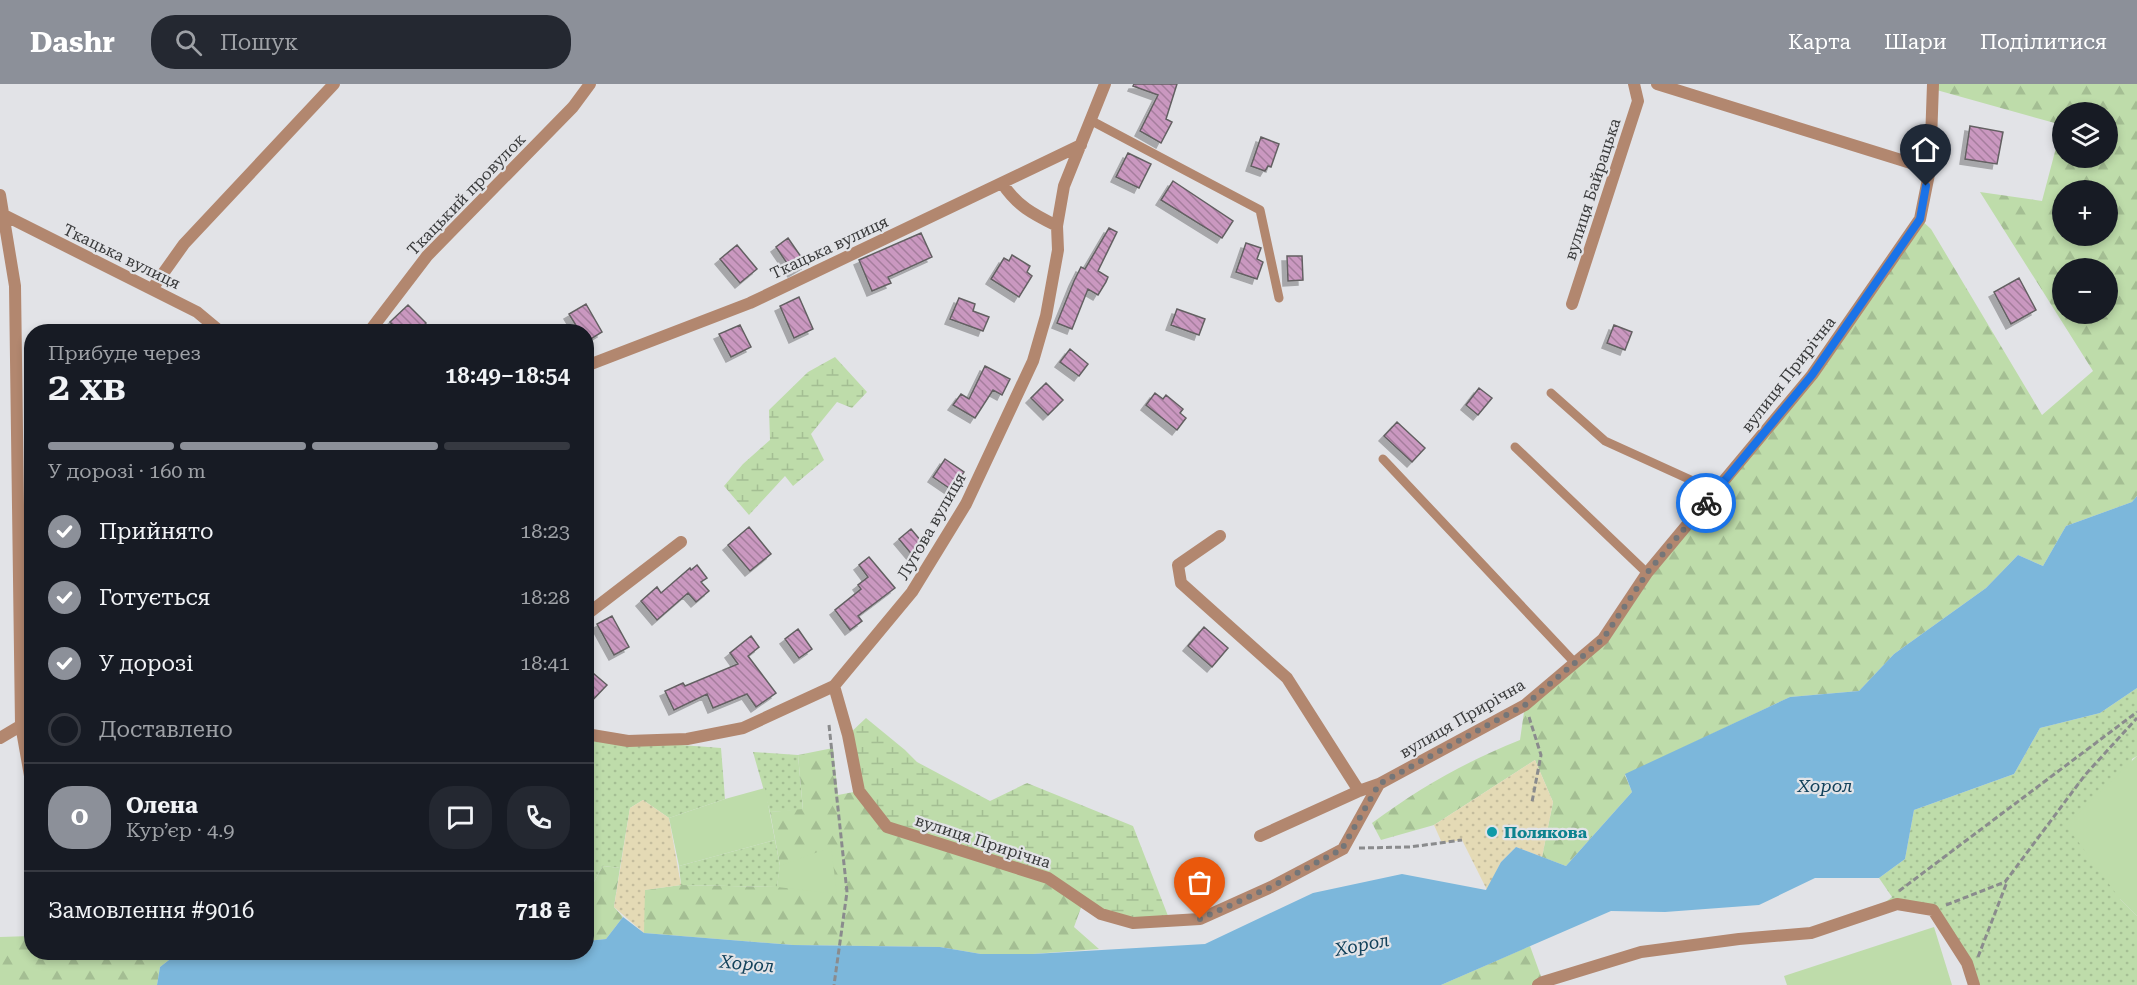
<!DOCTYPE html>
<html lang="uk">
<meta charset="utf-8">
<style>
:root{--surface:#171b24;--page:#242831;--text:#f1f3f6;--muted:#9ea1a6;--line:#363941;--accent:#8c9099}
body{margin:0;font-family:"Roboto Serif",serif;background:var(--page);color:var(--text);height:100vh;display:flex;flex-direction:column;font-size:22px;white-space:nowrap}
*{box-sizing:border-box;margin:0}
p{font-size:20px;color:var(--muted)}
.icon{flex:none;width:33px;height:33px;fill:none;stroke:currentColor;stroke-width:2;stroke-linecap:round;stroke-linejoin:round}
.map{position:relative;flex:1;overflow:hidden}
.side{position:absolute;left:24px;top:240px;width:570px;height:636px;display:flex;flex-direction:column;background:var(--surface);border-radius:24px;box-shadow:0 3px 9px #0003}
.side>*{flex:none}
.tools{position:absolute;left:2052px;top:18px;display:grid;gap:12px}
.tools a{display:grid;place-items:center;width:66px;height:66px;border-radius:50%;background:var(--surface);box-shadow:0 3px 9px #0003;font-size:30px}
.pin{position:absolute;display:grid;place-items:center;width:51px;height:51px;color:#fff;margin:-62px -26px;border-radius:50% 50% 50% 0;rotate:-45deg;box-shadow:0 0 6px #0007}
.pin .icon{rotate:45deg}
.courier{position:absolute;display:grid;place-items:center;width:60px;height:60px;margin:-30px;border:4px solid #1a73e8;border-radius:50%;background:#fff;color:#222;box-shadow:0 2px 8px #0007}
.headline em{font-style:normal;font-weight:600}
.headline div{display:flex;flex-direction:column-reverse}
.headline{display:flex;align-items:center;justify-content:space-between;height:102px;padding:0 24px}
h1{font-size:39px;font-weight:600;line-height:45px}
.bar{display:grid;grid-template-columns:repeat(4,1fr);gap:9px 6px;align-content:center;height:72px;padding:0 24px}
.bar i{height:8px;border-radius:4px;background:var(--line)}
.bar .current{background:var(--accent)}
.bar p{grid-column:span 4}
.line{display:flex;align-items:center;gap:15px;padding:0 24px;border-top:2px solid var(--line)}
.line div{flex:1}
.round{display:grid;place-items:center;flex:none;width:63px;height:63px;border-radius:24px;background:var(--page)}
ol{padding:0 24px;list-style:none}
li{display:flex;align-items:center;gap:18px;height:66px}
li p{margin-inline-start:auto}
li .icon{padding:6px;border-radius:50%;background:var(--accent);color:#fff;stroke-width:4}
li:last-child{color:var(--muted)}
li i{width:33px;height:33px;border:3px solid var(--line);border-radius:50%}
header{display:flex;align-items:center;gap:36px;box-sizing:border-box;height:84px;padding:0 30px;background:var(--accent);color:#fff}
header strong{font-size:28px}
nav{display:flex;gap:33px;margin-inline-start:auto;font-size:21px}
.search{width:420px;height:54px;background:var(--page);display:flex;align-items:center;gap:15px;box-sizing:border-box;padding:0 21px;border-radius:24px;color:var(--muted);font-size:22px}
.map>svg:first-child{display:block}
</style>
<header>
<strong>Dashr</strong>
<div class="search"><svg class="icon" aria-label="search" viewBox="0 0 24 24"><circle cx="10" cy="10" r="6"/><path d="M15 15l6 6"/></svg>Пошук</div>
<nav><a>Карта</a><a>Шари</a><a>Поділитися</a></nav>
</header>
<div class="map">
<svg width="2137" height="901" viewBox="0 0 2137 901">
<defs>
<pattern id="grass-dots" width="8" height="8" patternUnits="userSpaceOnUse" patternTransform="scale(1.5)"><rect width="8" height="8" fill="#bedcaa"/><path d="M2 2h.1M6 6h.1" fill="none" stroke="#a4be93" stroke-width="1.8" stroke-linecap="round"/></pattern>
<pattern id="forest-firs" width="22" height="20" patternUnits="userSpaceOnUse" patternTransform="scale(1.5)"><rect width="22" height="20" fill="#bedcaa"/><path d="M5 1l3.5 6h-7zM16 11l3.5 6h-7z" fill="#a4be93"/></pattern>
<pattern id="wetland-marsh" width="20" height="14" patternUnits="userSpaceOnUse" patternTransform="scale(1.5)"><rect width="20" height="14" fill="#bedcaa"/><path d="M1 5h8M5 5V1M11 12h8M15 12V8" fill="none" stroke="#a4be93"/></pattern>
<pattern id="sand-dots" width="8" height="8" patternUnits="userSpaceOnUse" patternTransform="scale(1.5)"><rect width="8" height="8" fill="#e4dab5"/><path d="M2 2h.1M6 6h.1" fill="none" stroke="#c4bc9d" stroke-width="1.8" stroke-linecap="round"/></pattern>
<pattern id="building-back-hatch" width="6" height="6" patternUnits="userSpaceOnUse" patternTransform="scale(1.5)"><rect width="6" height="6" fill="#ca98c0"/><path d="M-1 5l2 2M0 0l6 6M5-1l2 2" fill="none" stroke="#a57d9d"/></pattern>
<filter id="shadow"><feDropShadow dx="-5" dy="5" stdDeviation="0" flood-color="#0004"/></filter>
</defs>
<rect width="100%" height="100%" fill="#e2e3e7"/>
<!-- grass -->
<path fill="url(#grass-dots)" d="M2137,604V672L2132,675L2120,815L2137,832V901H1974L1933,826L1897,820L1874,827L1892,813L1879,794L1905,775L1914,726L2014,690L2040,644L2100,629Z
M587,650L628,657L721,664L725,715L669,734L643,716L630,724L620,784L603,782L587,810Z
M753,668L798,671L803,726L770,728Z
M775,756L780,782L777,803L681,801L679,782Z"/>
<!-- forest -->
<path fill="url(#forest-firs)" fill-rule="evenodd" d="M1933,0H2137V412L2132,418L2066,442L2043,482L2018,471L1986,504L1894,570L1859,607L1790,613L1625,691L1632,708L1566,782L1542,773L1553,718L1535,676L1434,741L1381,756L1372,739C1421,703 1463,679 1520,656L1525,621L1603,555L1647,489L1812,291L1920,135L1931,145L2042,331L2093,287L1980,108L2042,117L2062,41L1933,5ZM2062,28H2108V74H2062ZM2062,106H2108V152H2062ZM2062,184H2108V230H2062Z
M833,664L838,711L859,707L1048,794L1083,818L1074,843L1099,865L1033,870H981L940,863L793,861L644,849V806L681,801L777,803L780,782L770,728L803,725L798,671Z
M603,782L620,784L614,823L623,833L606,855L587,857V810Z
M31,852L32,868L178,869L160,883L157,901H0V853Z
M1530,862L1543,898L1538,901H1441Z"/>
<!-- wetland -->
<path fill="url(#wetland-marsh)" d="M835,273L867,308L852,324L837,318L811,350L824,376L793,402L785,392L749,431L724,402L743,380L770,356L769,326L808,288Z
M866,634L905,666L917,678L990,717L1027,699L1133,742L1170,837L1101,830L1048,794L887,743L859,707L848,651Z"/>
<!-- sand -->
<path fill="url(#sand-dots)" d="M1535,676L1553,718L1542,773L1516,763L1501,778L1487,806L1462,756L1442,759L1434,741Z
M643,716L669,734L681,801L645,806L644,849L614,823L630,724Z"/>
<!-- green -->
<path fill="#bedcaa" d="M2137,672V832L2120,815L2066,741Z
M765,704L775,756L679,782L669,734L725,715Z
M831,763L837,810L777,803L780,782Z
M1934,843L1952,901H1787L1784,892Z"/>
<!-- water -->
<path fill="#7cb7db" d="M2137,412V604L2100,629L2040,644L2014,690L1914,726L1905,775L1879,794H1815L1759,821L1665,828L1611,827L1441,901H157L160,883L178,869L409,868L423,870L586,868L587,857L606,855L623,833L644,849L793,861L940,863L981,870H1033L1205,860L1313,809L1402,790L1486,806L1501,778L1516,763L1566,782L1632,708L1625,690L1790,613L1859,607L1894,570L1986,504L2018,471L2043,482L2066,442L2132,418Z"/>
<!-- building -->
<path fill="url(#building-back-hatch)" stroke="#636062" stroke-width="1.5" filter="url(#shadow)" d="M1134,0H1177L1166,35L1172,38L1161,59L1140,47L1158,11L1133,2Z
M1970,42L2003,48L1997,80L1965,75Z
M1261,53L1279,60L1271,83L1268,82L1265,87L1251,82Z
M1128,69L1151,80L1139,104L1116,93Z
M1173,97L1233,137L1222,154L1161,116Z
M1109,144L1117,148L1098,187L1108,193L1106,198L1098,211L1088,205L1072,245L1057,239L1074,197L1081,183L1085,185Z
M921,149L932,173L888,193L891,199L872,207L859,176Z
M788,154L806,180L793,188L776,163Z
M1246,159L1261,164L1257,175L1263,178L1257,195L1236,188Z
M737,161L757,185L740,199L720,175Z
M1012,171L1030,182L1027,188L1032,192L1019,213L991,195L1004,174L1009,177Z
M1287,172H1302L1303,196L1288,197Z
M2019,194L2036,226L2011,240L1994,208Z
M799,213L813,245L794,254L780,222Z
M959,214L975,220L973,227L989,233L983,247L950,235Z
M586,220L602,248L586,258V248H580L569,230Z
M408,221L426,239L418,248H399L390,238Z
M1177,225L1205,235L1199,251L1171,241Z
M740,241L751,263L731,273L719,250Z
M1614,241L1632,248L1625,266L1607,259Z
M1070,265L1088,280L1079,292L1060,278Z
M985,282L1010,295L1002,311L993,306L975,334L953,321L961,310L969,315Z
M1046,299L1063,316L1048,331L1031,314Z
M1479,304L1492,314L1478,331L1466,321Z
M1155,309L1163,315L1166,311L1183,325L1180,329L1186,334L1177,346L1146,321Z
M1397,338L1425,364L1412,378L1384,352Z
M945,375L964,388L952,406L933,393Z
M749,443L771,470L750,487L728,461Z
M911,445L926,463L914,473L899,455Z
M869,473L895,504L858,532L862,537L850,546L835,526L861,505L858,501L868,493L859,481Z
M697,481L707,494L701,498L709,507L696,518L688,509L657,536L641,517L657,503L661,509L690,484L691,486Z
M612,532L629,563L614,571L597,540Z
M1204,543L1228,564L1212,583L1188,562Z
M798,545L812,565L799,574L785,555Z
M751,552L759,563L748,572L776,609L756,623L747,610L713,624L707,610L674,626L665,607L683,599L685,602L738,580L730,569Z
M586,583L607,601L586,623Z"/>
<g fill="none" stroke-linecap="round" stroke-linejoin="round">
<!-- path -->
<path stroke="#8a8b8d" stroke-width="3" stroke-dasharray="6 3" stroke-linecap="butt" d="M1529,633L1541,671L1532,718
M829,641L847,808L834,901
M1359,764L1410,763L1462,756
M1899,807L2137,628
M1946,821L2005,798L2085,691L2137,634
M1978,873L2007,798"/>
<!-- service -->
<path stroke="#b2876f" stroke-width="9" d="M1090,36L1260,126L1279,214
M1551,309L1605,357L1715,407
M1515,363L1647,489
M1383,375L1575,579"/>
<!-- minor -->
<path stroke="#b2876f" stroke-width="12" d="M1657,0L1930,85
M1002,99C1017,122 1033,130 1057,142
M0,111L15,202L21,641L32,703
M4,131L197,228L221,248
M152,205L184,160L334,0
M1572,220L1638,17L1634,0
M369,248L427,172L573,23L590,0
M586,282L750,219L1081,61
M1220,452L1178,481L1181,499L1287,594L1359,707L1379,700
M586,531L681,458
M834,602L848,651L859,707L887,743L1048,794L1101,830L1133,839L1200,835L1271,803L1343,765L1379,700L1525,621L1603,555L1647,489L1812,291L1920,135L1930,85L1933,0
M586,650L628,657L687,655L743,644L834,602L912,508L966,420L1033,277L1046,232L1058,166L1057,142L1064,102L1105,0
M0,654L32,635
M1260,752L1359,707
M1538,901L1543,898L1641,868L1739,855L1811,849L1897,820L1933,826L1967,879L1974,901"/>
</g>
<g fill="none" stroke-linecap="round" stroke-linejoin="round">
<!-- done -->
<path stroke="#757678" stroke-width="6" stroke-dasharray="0 10.8" d="M1200,835L1271,803L1342,765L1379,700L1525,621L1603,555L1647,489L1706,419"/>
<!-- route -->
<path stroke="#1a73e8" stroke-width="8" d="M1706,419L1812,291L1920,135L1926,102"/>
</g>
<!-- markers -->
<circle fill="#0f9aa8" stroke="#e2e3e7" stroke-width="2" cx="1492" cy="748" r="6"/>
<g text-anchor="middle" stroke-width="4.5" stroke-linejoin="round" paint-order="stroke">
<!-- street labels -->
<g font-size="16" fill="#3a3b3c" stroke="#e2e3e7">
<text transform="translate(1592 105) rotate(-72)" y="6">вулиця Байрацька</text>
<text transform="translate(466 110) rotate(-46)" y="6">Ткацький провулок</text>
<text transform="translate(829 163) rotate(-25)" y="6">Ткацька вулиця</text>
<text transform="translate(122 172) rotate(26)" y="6">Ткацька вулиця</text>
<text transform="translate(1788 290) rotate(-52)" y="6">вулиця Прирічна</text>
<text transform="translate(931 442) rotate(-60)" y="6">Лугова вулиця</text>
<text transform="translate(1462 634) rotate(-30)" y="6">вулиця Прирічна</text>
<text transform="translate(983 757) rotate(18)" y="6">вулиця Прирічна</text>
</g>
<!-- culture labels -->
<g font-size="16" font-weight="bold" fill="#0d838f" stroke="#e2e3e7" text-anchor="start">
<text x="1504" y="754">Полякова</text>
</g>
<!-- water labels -->
<g font-size="18" font-style="italic" fill="#12415a" stroke="#e2e3e7">
<text x="1825" y="708">Хорол</text>
<text transform="translate(1362 861) rotate(-11)" y="6">Хорол</text>
<text transform="translate(747 880) rotate(5)" y="6">Хорол</text>
</g>
</g>
</svg>
<div class="tools">
<a><svg class="icon" aria-label="layers" viewBox="0 0 24 24"><path d="M12 4l9 5-9 5-9-5zM3 14l9 5 9-5"/></svg></a>
<a>+</a>
<a>−</a>
</div>
<div class="pin" style="left:1200px;top:835px;background:#ea580c"><svg class="icon" aria-label="bag" viewBox="0 0 24 24"><path d="M5 8h14l-1 12H6zM9 8a3 3 0 0 1 6 0"/></svg></div>
<div class="pin" style="left:1926px;top:102px;background:#1f2937"><svg class="icon" aria-label="home" viewBox="0 0 24 24"><path d="M3 11l9-7 9 7M6 9v11h12V9"/></svg></div>
<div class="courier" style="left:1706px;top:419px"><svg class="icon" aria-label="bike" viewBox="0 0 24 24"><circle cx="6" cy="16" r="4"/><circle cx="18" cy="16" r="4"/><path d="M6 16l4-8h5l3 8M10 8l3 8H6M13 5h3"/></svg></div>
<section class="side">
<div class="headline"><div><h1>2 хв</h1><p>Прибуде через</p></div><em>18:49–18:54</em></div>
<div class="bar"><i class="current"></i><i class="current"></i><i class="current"></i><i></i><p>У дорозі · 160 m</p></div>
<ol>
<li><svg class="icon" aria-label="check" viewBox="0 0 24 24"><path d="M5 12l5 5 9-10"/></svg>Прийнято<p>18:23</p></li>
<li><svg class="icon" aria-label="check" viewBox="0 0 24 24"><path d="M5 12l5 5 9-10"/></svg>Готується<p>18:28</p></li>
<li><svg class="icon" aria-label="check" viewBox="0 0 24 24"><path d="M5 12l5 5 9-10"/></svg>У дорозі<p>18:41</p></li>
<li><i></i>Доставлено</li>
</ol>
<div class="line" style="height:108px"><b class="round" style="background:var(--accent);color:#fff">О</b><div><b>Олена</b><p>Кур’єр · 4.9</p></div><a class="round"><svg class="icon" aria-label="chat" viewBox="0 0 24 24"><path d="M4 5h16v11H9l-5 4z"/></svg></a><a class="round"><svg class="icon" aria-label="phone" viewBox="0 0 24 24"><path d="M5 4h4l2 5-3 2q2 4 5 5l2-3 5 2v4C11 20 4 13 5 4z"/></svg></a></div>
<div class="line" style="height:78px"><div>Замовлення #9016</div><b>718 ₴</b></div>
</section>
</div>
